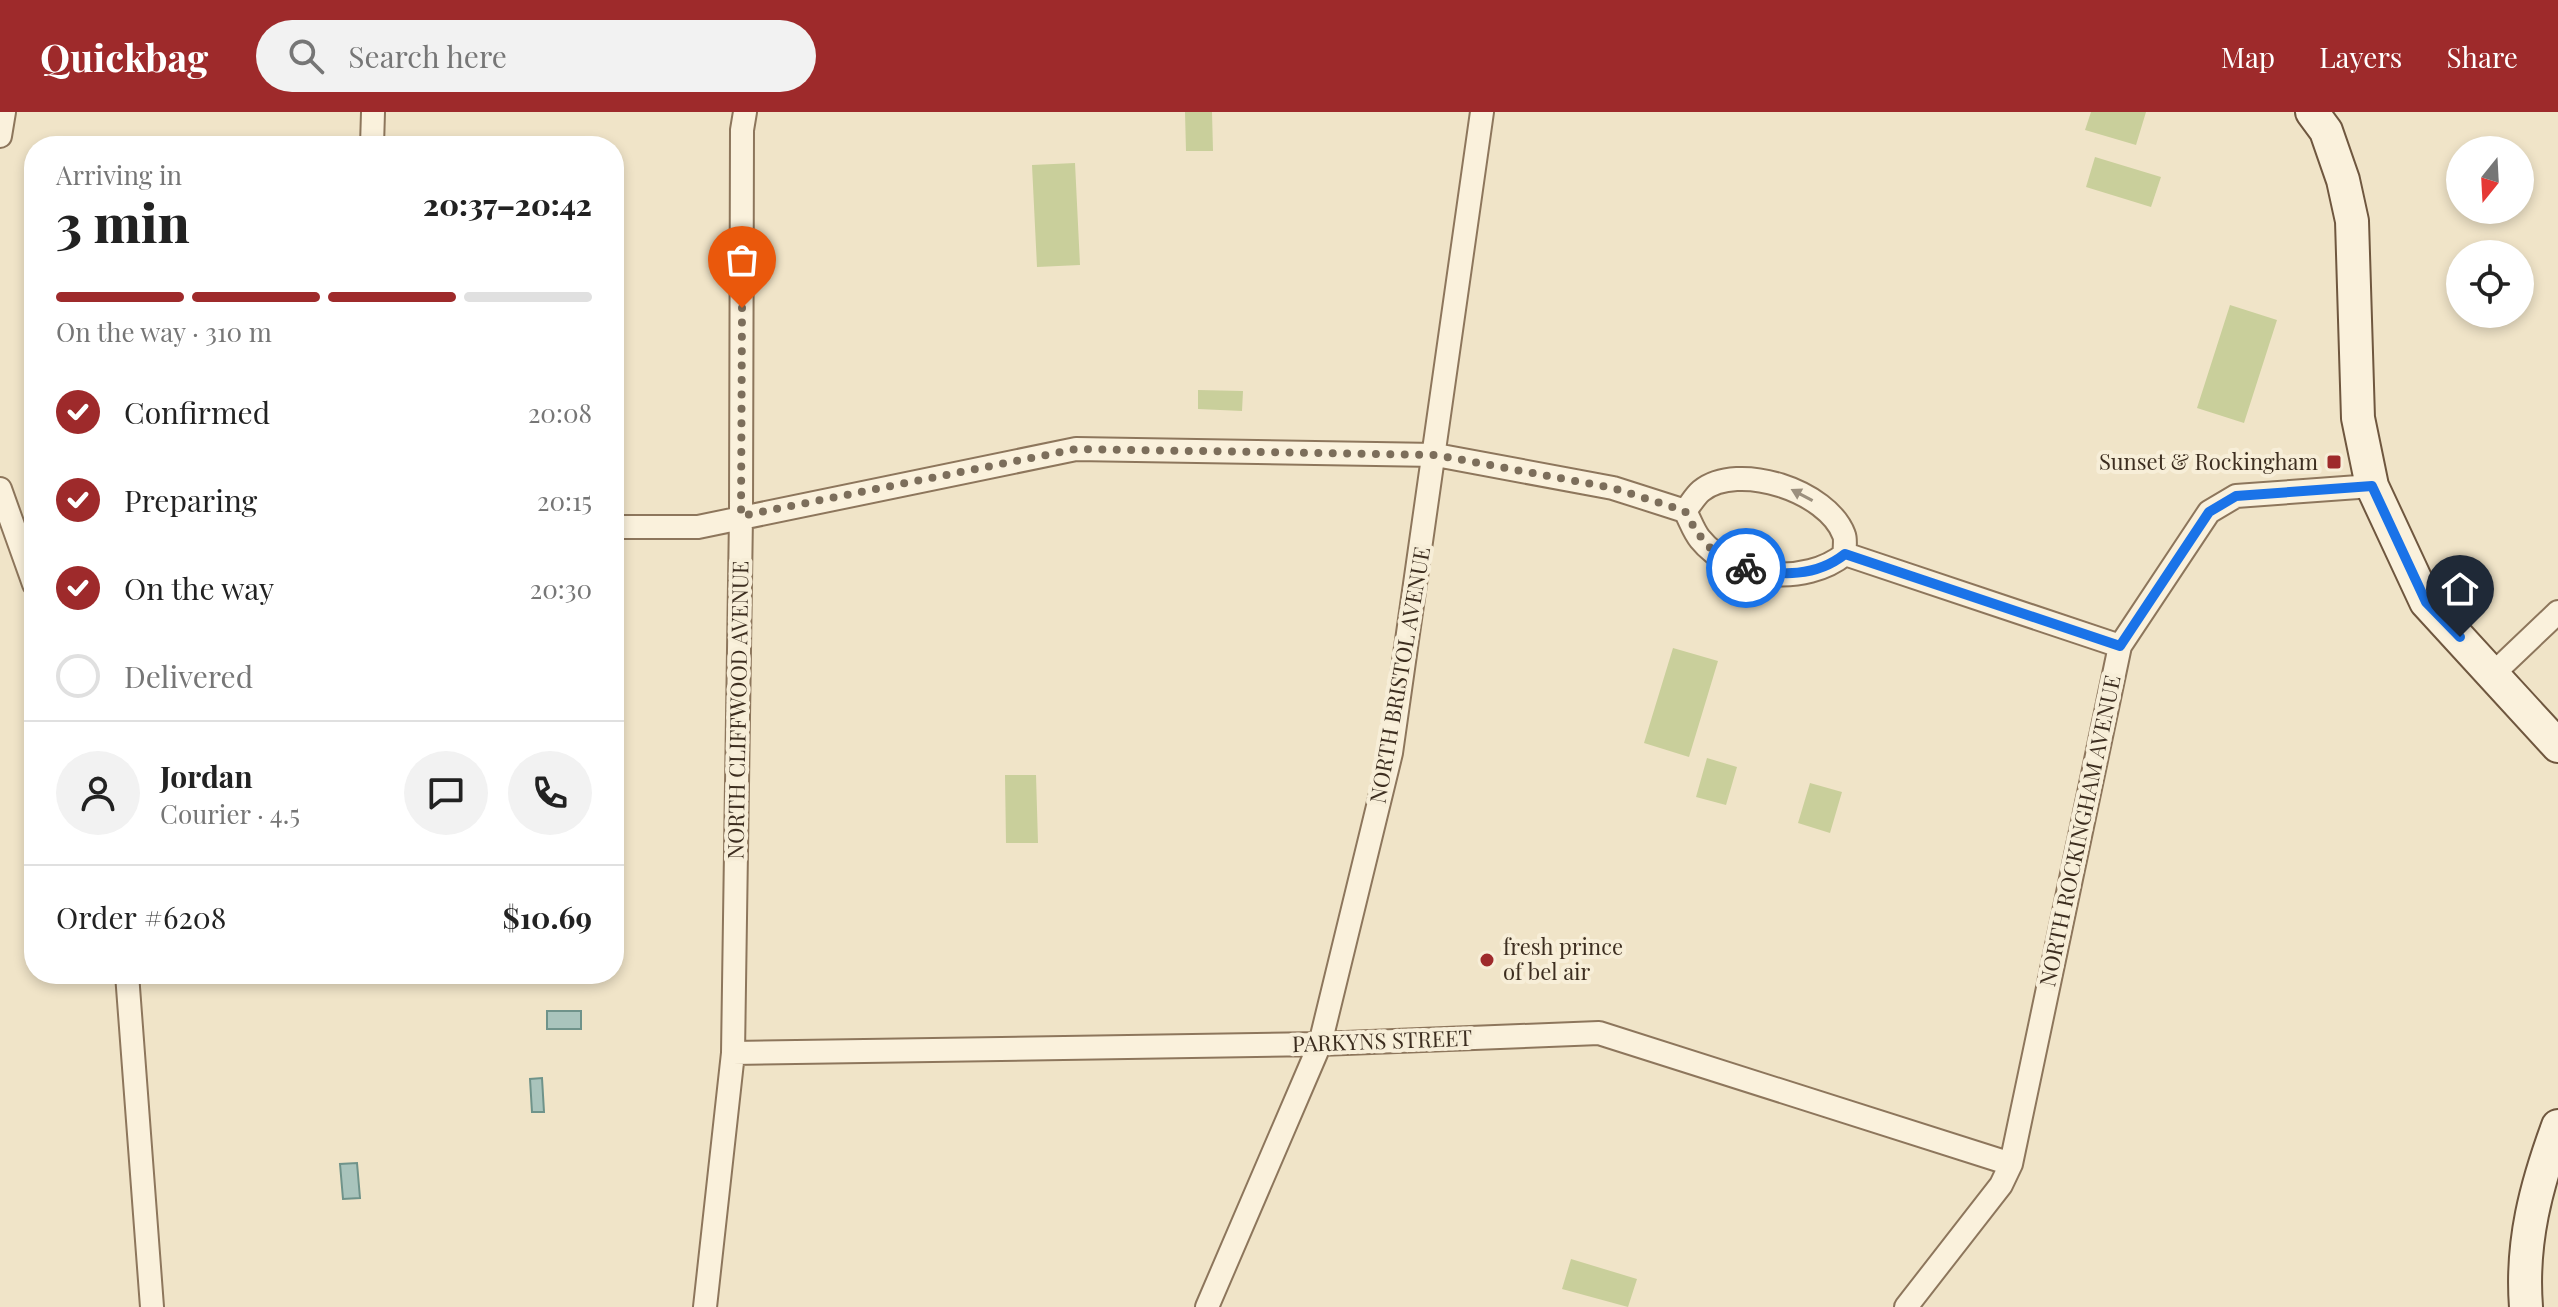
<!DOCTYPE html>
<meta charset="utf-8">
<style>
:root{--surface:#fff;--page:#f2f2f2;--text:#222;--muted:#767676;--line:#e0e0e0;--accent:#9e2a2b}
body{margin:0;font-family:"Playfair Display",serif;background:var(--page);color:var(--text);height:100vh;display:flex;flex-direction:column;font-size:30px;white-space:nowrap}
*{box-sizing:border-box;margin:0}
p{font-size:26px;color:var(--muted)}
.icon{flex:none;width:44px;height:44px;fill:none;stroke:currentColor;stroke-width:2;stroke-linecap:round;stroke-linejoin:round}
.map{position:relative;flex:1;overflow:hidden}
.side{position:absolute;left:24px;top:24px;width:600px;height:848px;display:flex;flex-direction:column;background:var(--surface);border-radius:32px;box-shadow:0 4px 12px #0003}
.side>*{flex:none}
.needle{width:52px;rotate:198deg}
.buttons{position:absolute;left:2446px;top:24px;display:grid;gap:16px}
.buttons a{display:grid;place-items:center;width:88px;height:88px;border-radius:50%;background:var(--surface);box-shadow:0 4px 12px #0003;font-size:40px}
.pin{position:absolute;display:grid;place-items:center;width:68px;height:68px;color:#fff;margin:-82px -34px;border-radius:50% 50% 50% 0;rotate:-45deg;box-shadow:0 0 8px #0007}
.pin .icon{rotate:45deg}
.courier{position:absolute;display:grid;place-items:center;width:80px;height:80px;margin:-40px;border:6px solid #1a73e8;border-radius:50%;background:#fff;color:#222;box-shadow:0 2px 10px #0007}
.summary em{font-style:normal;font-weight:800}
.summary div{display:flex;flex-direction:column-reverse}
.summary{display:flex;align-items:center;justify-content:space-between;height:136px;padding:0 32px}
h1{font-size:52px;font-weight:800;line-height:60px}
.bar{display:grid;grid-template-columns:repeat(4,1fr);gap:12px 8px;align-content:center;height:96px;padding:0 32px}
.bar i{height:10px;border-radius:6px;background:var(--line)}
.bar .on{background:var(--accent)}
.bar p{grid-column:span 4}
.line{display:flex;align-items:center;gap:20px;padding:0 32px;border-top:2px solid var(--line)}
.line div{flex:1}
.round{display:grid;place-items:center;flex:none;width:84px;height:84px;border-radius:42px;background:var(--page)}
ol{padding:0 32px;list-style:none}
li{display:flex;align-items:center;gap:24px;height:88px}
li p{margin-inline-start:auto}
li .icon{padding:8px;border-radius:50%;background:var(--accent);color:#fff;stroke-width:4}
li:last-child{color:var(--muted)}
li i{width:44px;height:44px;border:4px solid var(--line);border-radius:50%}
header{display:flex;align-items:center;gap:48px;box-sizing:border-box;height:112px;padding:0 40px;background:var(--accent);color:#fff}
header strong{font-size:38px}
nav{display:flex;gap:44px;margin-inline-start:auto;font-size:28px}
.search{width:560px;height:72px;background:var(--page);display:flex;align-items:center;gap:20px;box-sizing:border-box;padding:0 28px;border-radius:44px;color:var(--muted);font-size:30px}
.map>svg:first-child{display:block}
</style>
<header>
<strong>Quickbag</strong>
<div class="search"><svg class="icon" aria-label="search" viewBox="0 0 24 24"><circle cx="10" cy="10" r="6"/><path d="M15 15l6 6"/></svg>Search here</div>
<nav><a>Map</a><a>Layers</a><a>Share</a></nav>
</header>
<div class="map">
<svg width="2558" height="1195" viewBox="0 0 2558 1195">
<rect width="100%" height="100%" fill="#f0e4c8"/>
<!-- green -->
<path fill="#c9cf9b" d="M1185,0H1212L1213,39H1186Z
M2091,0H2146L2136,33L2085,18Z
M2095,45L2161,65L2151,95L2086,75Z
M1075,51L1080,153L1037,155L1032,53Z
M2230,193L2277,208L2244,311L2197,296Z
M1198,278L1243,279L1242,299L1198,297Z
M1673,536L1718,549L1689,645L1644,631Z
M1707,646L1737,655L1726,693L1696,685Z
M1005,663H1036L1038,731H1006Z
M1810,671L1842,680L1830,721L1798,711Z
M1571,1147L1637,1167L1628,1195L1562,1177Z"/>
<!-- water -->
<path fill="#a9c4bc" stroke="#6f938a" stroke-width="2" d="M547,899H581V917H547Z
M542,966L544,1000H532L530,967Z
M357,1051L360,1086L343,1087L340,1052Z"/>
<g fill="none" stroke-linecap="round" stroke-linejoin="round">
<!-- street casing -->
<g stroke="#8d765c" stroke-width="26">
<path id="street" d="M0,24L4,0
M372,34L373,0
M0,377L34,472
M1685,399C1690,393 1695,384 1701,379C1738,349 1828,379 1844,423C1846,428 1844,436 1845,442
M614,415H698L1076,337L1436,343L1613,376L1685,399C1690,408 1694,420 1700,427C1733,468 1806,474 1845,442
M1845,442L2120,534
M2495,560L2558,500
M127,862L152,1195
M733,941L1320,932L1599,921L2011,1052
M705,1195L733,941L741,404L742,18L745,0
M1207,1195L1320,932L1391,641L1482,0
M1906,1195L2001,1073L2011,1052L2120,534L2209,400L2236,384L2372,374"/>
</g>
<!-- secondary casing -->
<g stroke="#6f573f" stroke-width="36">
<path id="secondary" d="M2312,0L2326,19L2343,68L2352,109L2358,306L2372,374L2426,490L2558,634
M2526,1195C2521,1130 2536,1074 2558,1014"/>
</g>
<!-- street -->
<use href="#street" stroke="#faf1dc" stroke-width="22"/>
<!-- secondary -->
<use href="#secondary" stroke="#faf1dc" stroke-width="32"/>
</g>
<!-- one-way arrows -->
<defs><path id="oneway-solid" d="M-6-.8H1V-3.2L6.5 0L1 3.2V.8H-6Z" transform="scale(2)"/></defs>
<use fill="#9c907e" href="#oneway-solid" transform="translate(1802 383) rotate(-152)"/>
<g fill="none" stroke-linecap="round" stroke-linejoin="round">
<!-- done -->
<path stroke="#7c6e5b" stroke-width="8" stroke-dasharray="0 14.4" d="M742,196L741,404L1076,337L1436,343L1613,376L1685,399C1699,426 1715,448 1746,456"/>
<!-- route -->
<path stroke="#1a73e8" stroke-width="10" d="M1746,456C1781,464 1816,465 1845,442L2120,534L2209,400L2236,384L2372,374L2426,490L2460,525"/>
</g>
<!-- markers -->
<g fill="#9e2a2b" stroke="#f7eed8" stroke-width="3">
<rect x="2326" y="342" width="16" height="16" rx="4"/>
<circle cx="1487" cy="848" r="8"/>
</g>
<g text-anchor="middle" stroke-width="8" stroke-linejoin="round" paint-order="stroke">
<!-- poi labels -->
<g font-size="22" fill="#3d2e20" stroke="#f7eed8" text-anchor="end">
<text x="2318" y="358">Sunset &amp; Rockingham</text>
<text x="1503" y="843" text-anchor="start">fresh prince<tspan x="1503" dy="25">of bel air</tspan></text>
</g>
<!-- street labels -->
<g font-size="22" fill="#3d2e20" stroke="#f7eed8">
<text transform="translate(1400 563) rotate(-80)" y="8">NORTH BRISTOL AVENUE</text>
<text transform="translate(738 598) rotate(-89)" y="8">NORTH CLIFFWOOD AVENUE</text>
<text transform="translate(2080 719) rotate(-78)" y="8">NORTH ROCKINGHAM AVENUE</text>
<text transform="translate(1382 929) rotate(-2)" y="8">PARKYNS STREET</text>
</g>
</g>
</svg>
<div class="buttons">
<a><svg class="needle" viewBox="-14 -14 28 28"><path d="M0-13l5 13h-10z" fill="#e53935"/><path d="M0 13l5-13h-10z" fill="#767676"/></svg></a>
<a><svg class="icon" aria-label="locate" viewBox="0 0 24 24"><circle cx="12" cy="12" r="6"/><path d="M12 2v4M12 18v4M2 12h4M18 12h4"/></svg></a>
</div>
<div class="pin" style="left:742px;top:196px;background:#ea580c"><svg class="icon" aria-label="bag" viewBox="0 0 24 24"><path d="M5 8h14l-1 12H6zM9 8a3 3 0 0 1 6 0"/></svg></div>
<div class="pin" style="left:2460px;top:525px;background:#1f2937"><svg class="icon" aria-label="home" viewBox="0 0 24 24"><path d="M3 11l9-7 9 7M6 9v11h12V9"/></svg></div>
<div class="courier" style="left:1746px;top:456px"><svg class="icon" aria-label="bike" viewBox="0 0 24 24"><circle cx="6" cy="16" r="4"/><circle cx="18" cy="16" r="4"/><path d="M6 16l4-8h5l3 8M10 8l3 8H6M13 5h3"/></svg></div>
<section class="side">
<div class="summary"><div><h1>3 min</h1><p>Arriving in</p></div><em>20:37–20:42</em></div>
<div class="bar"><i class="on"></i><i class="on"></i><i class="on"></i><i></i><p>On the way · 310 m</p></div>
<ol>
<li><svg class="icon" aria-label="check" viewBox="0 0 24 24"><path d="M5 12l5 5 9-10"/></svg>Confirmed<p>20:08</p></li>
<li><svg class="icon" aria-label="check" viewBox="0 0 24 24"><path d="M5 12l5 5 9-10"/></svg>Preparing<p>20:15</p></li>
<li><svg class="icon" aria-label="check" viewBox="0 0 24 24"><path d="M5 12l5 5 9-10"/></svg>On the way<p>20:30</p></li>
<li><i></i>Delivered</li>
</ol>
<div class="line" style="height:144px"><a class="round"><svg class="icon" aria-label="person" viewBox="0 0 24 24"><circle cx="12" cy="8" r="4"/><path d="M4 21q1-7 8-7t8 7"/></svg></a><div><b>Jordan</b><p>Courier · 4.5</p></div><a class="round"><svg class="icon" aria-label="chat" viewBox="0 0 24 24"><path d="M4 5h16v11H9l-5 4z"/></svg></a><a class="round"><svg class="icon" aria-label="phone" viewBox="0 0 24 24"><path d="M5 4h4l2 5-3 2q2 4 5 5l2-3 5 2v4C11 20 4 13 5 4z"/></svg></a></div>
<div class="line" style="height:104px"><div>Order #6208</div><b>$10.69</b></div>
</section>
</div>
